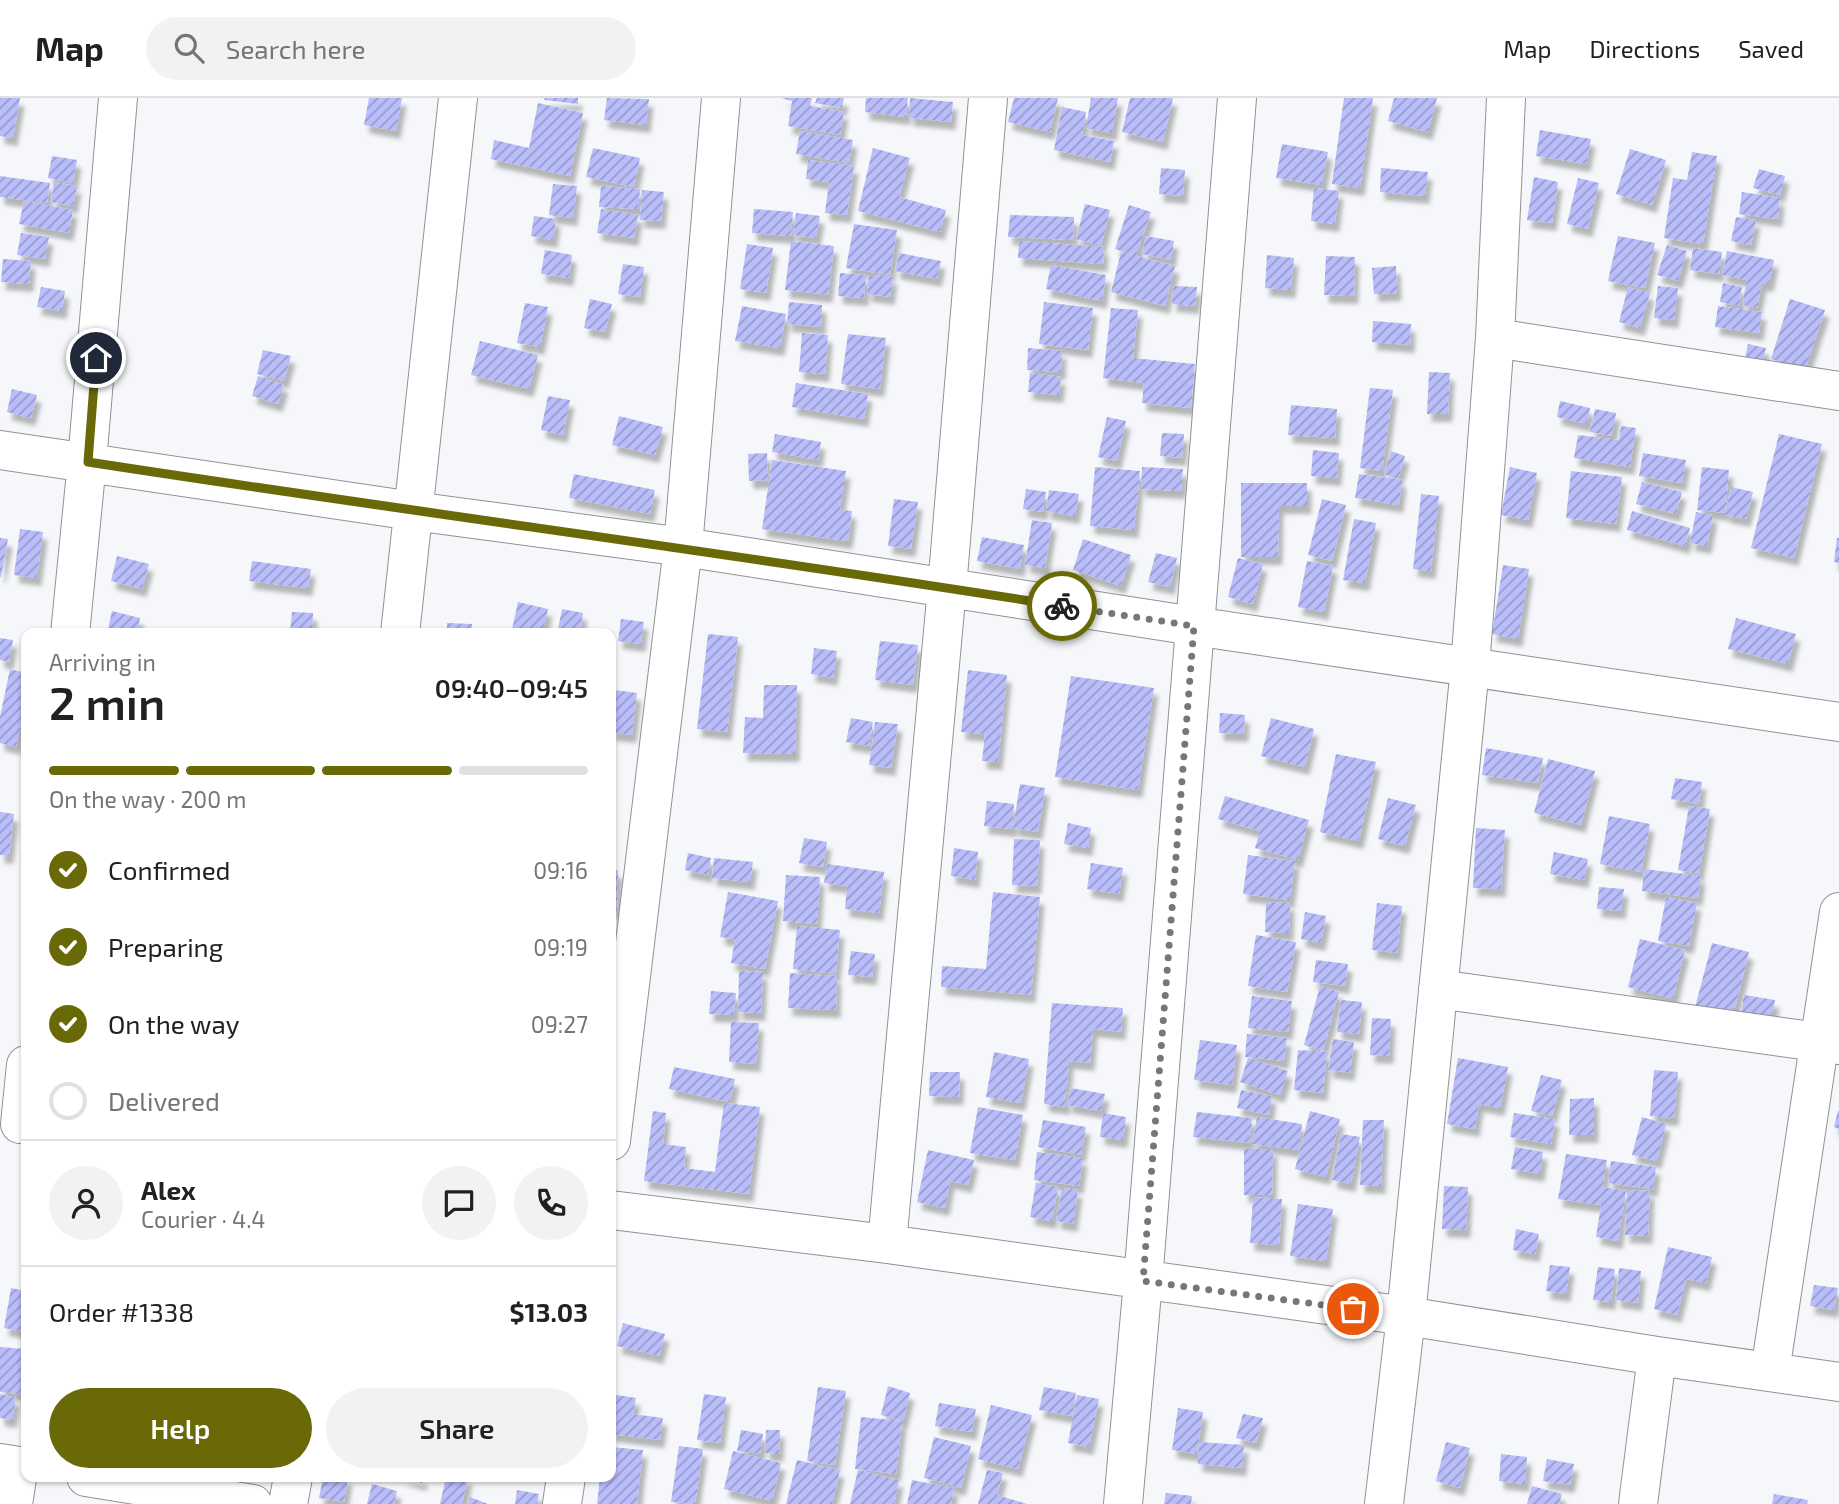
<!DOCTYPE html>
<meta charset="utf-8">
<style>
:root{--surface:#fff;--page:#f2f2f2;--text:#202124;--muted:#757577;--line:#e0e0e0;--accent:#696a07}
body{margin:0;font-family:"Exo 2",sans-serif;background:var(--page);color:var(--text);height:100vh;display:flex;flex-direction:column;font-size:26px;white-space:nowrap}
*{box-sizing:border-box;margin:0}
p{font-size:23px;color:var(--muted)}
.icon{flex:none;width:38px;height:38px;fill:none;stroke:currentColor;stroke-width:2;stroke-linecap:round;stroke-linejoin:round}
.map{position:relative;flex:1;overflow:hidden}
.details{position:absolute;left:21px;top:530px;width:595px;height:854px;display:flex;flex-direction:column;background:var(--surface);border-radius:14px;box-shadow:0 2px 5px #0004}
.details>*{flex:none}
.pin{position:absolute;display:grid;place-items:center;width:60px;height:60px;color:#fff;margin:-30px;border:4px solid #fff;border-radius:50%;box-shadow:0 2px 7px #0007}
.courier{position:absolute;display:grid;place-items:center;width:70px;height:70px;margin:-35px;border:5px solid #696a07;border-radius:50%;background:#fff;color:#222;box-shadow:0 2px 9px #0007}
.head em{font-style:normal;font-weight:600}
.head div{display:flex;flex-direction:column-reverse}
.head{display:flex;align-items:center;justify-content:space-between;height:119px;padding:0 28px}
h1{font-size:46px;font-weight:600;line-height:52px}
.bar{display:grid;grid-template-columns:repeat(4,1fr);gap:10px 7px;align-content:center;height:84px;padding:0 28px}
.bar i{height:9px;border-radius:5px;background:var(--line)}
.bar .on{background:var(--accent)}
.bar p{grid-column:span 4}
.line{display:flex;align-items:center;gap:18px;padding:0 28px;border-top:2px solid var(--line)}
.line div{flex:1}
.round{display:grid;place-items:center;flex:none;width:74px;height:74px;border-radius:37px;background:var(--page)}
ol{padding:0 28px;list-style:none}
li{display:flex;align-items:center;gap:21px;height:77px}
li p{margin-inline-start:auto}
li .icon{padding:7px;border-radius:50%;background:var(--accent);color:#fff;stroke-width:4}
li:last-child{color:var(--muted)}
li i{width:38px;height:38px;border:4px solid var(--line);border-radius:50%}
.button{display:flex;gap:14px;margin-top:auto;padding:14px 28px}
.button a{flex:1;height:80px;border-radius:42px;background:var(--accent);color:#fff;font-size:28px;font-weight:600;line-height:80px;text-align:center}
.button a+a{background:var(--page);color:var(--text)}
header{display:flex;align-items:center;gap:42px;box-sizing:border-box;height:98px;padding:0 35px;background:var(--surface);border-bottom:2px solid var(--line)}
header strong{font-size:33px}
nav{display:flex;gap:38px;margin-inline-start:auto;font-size:24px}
.search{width:490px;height:63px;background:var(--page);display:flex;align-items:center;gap:18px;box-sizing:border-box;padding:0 24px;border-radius:38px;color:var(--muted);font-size:26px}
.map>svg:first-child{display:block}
</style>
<header>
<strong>Map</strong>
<div class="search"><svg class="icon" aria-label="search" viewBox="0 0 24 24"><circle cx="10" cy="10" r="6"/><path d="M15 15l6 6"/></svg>Search here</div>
<nav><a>Map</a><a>Directions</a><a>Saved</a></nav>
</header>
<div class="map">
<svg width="1839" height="1406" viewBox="0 0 1839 1406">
<defs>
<pattern id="building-hatch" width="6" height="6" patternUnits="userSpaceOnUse" patternTransform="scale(1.75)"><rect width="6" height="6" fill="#b9bdfa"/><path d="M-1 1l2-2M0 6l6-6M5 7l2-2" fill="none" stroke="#979acb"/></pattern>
<filter id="shadow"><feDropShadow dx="4.5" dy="8" stdDeviation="2" flood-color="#0004"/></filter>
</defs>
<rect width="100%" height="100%" fill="#f6f7fa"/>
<!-- building -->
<path fill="url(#building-hatch)" filter="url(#shadow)" d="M0,0H20L13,40L0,38Z
M369,0H402L396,33L364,27Z
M545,0H578V6L544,2Z
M607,0L649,1L646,27L604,22Z
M781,0H812L810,8L844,14L840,37L788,28L792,3Z
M817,0H844L842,10L815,5Z
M866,0H908L906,19L865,14Z
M910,0L953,4L951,24L909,20Z
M1014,0H1058L1050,34L1008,24Z
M1091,0H1118L1112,35L1086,30Z
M1130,0H1173L1163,44L1122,34Z
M1344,0H1373L1360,90L1332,86Z
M1394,0H1437L1428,34L1388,23Z
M538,5L583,15L570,78L491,61L494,42L529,50Z
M1062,9L1086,14L1082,37L1114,43L1110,64L1054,52Z
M1540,32L1591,41L1586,66L1536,58Z
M800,33L853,42L849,65L796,56Z
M1282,46L1328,54L1322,87L1276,80Z
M593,50L640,60L634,89L586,79Z
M873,50L910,60L899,99L946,112L940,134L858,113Z
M1630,51L1666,62L1652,107L1616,96Z
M1692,54L1717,58L1703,146L1664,140L1673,80L1687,82Z
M52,58L77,62L73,85L48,80Z
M808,62L854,68L847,117L825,115L829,84L806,81Z
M1161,70L1185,72L1183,98L1159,96Z
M1381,70L1428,74L1425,98L1380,94Z
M1759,71L1785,78L1780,97L1753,90Z
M0,78L50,85L47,105L0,99Z
M1534,79L1558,84L1552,125L1527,122Z
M1578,80L1599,85L1588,131L1567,126Z
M54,84L77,88L73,108L51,104Z
M553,86L577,88L573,120L549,117Z
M601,88L640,91L638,111L599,109Z
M1314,90L1339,93L1335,126L1311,123Z
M642,92L664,94L661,123L640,122Z
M1742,94L1780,100L1778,121L1739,116Z
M24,103L73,112L69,135L19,126Z
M1085,106L1110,112L1101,148L1076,141Z
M1129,107L1151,114L1136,158L1115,151Z
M601,111L638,117L634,140L597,135Z
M754,111L793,114L791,138L752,135Z
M796,115L820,118L816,140L793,137Z
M1010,117L1074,119L1073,142L1008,139Z
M534,118L556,121L553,142L531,138Z
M1736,119L1756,122L1751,147L1731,143Z
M854,126L897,132L890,177L846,170Z
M21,135L49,139L45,161L17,157Z
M1146,138L1174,143L1171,162L1142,156Z
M1618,138L1655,145L1645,190L1608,183Z
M791,143L834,148L828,197L785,192Z
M1019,143L1104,149L1103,166L1018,160Z
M747,146L773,150L766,195L740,191Z
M1667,147L1687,153L1678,183L1657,177Z
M1693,150L1722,154L1719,176L1690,172Z
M545,152L572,157L569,180L541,176Z
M1727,153L1774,162L1769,186L1762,185L1757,210L1742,207L1747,182L1722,177Z
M1121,154L1175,168L1165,208L1111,194Z
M899,155L941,163L937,181L895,173Z
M1267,157L1294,160L1291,192L1265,190Z
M1326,158L1355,159L1354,198L1324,197Z
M3,161L31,163L29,186L1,184Z
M623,166L644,169L640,199L618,196Z
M1051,167L1106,177L1102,203L1046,191Z
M1396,168L1397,195L1374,196L1372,170Z
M840,175L866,177L864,200L838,198Z
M869,177L893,179L890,199L867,196Z
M1723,185L1742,189L1739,208L1720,204Z
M1173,188L1197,189L1195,208L1172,206Z
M1658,188L1678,190L1674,222L1654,220Z
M41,189L65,193L62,213L37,209Z
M1628,189L1650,195L1640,230L1619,224Z
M590,201L612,206L605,234L584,230Z
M1790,201L1825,212L1805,272L1771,261Z
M789,204L822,207L821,229L787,226Z
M1044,204L1093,210L1088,252L1039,246Z
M525,205L548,209L540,249L517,245Z
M742,208L786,216L780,250L735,243Z
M1718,208L1762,214L1759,235L1715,229Z
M1111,210L1138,212L1133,260L1195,266L1191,310L1142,305L1144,285L1103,280Z
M1373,223L1411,226L1410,247L1372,244Z
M802,235L828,237L825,276L799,274Z
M848,236L886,240L880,291L841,286Z
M480,243L538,257L529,291L471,277Z
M1748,246L1766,250L1759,279L1742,275Z
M1028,250L1062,253L1061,274L1027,272Z
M263,252L291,258L284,283L257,276Z
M1429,274L1450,275L1448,316H1427Z
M1030,275L1061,279L1059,297L1028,294Z
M258,278L284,287L278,306L252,298Z
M796,285L868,296L864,321L792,309Z
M1370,290L1393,292L1382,373L1360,370Z
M12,291L37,297L31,320L7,314Z
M548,298L570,302L563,337L541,332Z
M1560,303L1590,310L1587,326L1557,319Z
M1291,307L1337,311L1335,340L1288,337Z
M1595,311L1616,315L1612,338L1590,334Z
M619,318L663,329L655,357L612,347Z
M1107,319L1126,323L1117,363L1098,359Z
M1621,328L1636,330L1630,369L1574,360L1578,337L1619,342Z
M1162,335L1184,336L1182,360L1160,358Z
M775,336L821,344L818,362L772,354Z
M1779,336L1822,346L1794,460L1751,450Z
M1313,352L1339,355L1337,380L1311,378Z
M1391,353L1405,358L1398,381L1384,376Z
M767,355L768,382L749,383L748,356Z
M1643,355L1686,362L1682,385L1639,378Z
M772,362L846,373L840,412L852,413L848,443L762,431Z
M1095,369L1140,373L1134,432L1090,428Z
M1142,369L1183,371L1181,393L1141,391Z
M1510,369L1537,375L1528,422L1501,417Z
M1702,369L1729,372L1725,415L1697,412Z
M1571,373L1622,379L1616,426L1566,420Z
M574,376L655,392L650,416L569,400Z
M1359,376L1402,382L1399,407L1355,400Z
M1642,384L1682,394L1676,416L1636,406Z
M1241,385H1307V408H1279L1278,459H1241Z
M1731,389L1753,394L1746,421L1725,417Z
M1026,391L1046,394L1043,414L1023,411Z
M1049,392L1079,396L1075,418L1046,413Z
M1421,396L1439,398L1431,473L1413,471Z
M894,401L918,404L911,451L888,448Z
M1322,401L1346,407L1332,463L1308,457Z
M1632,413L1690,430L1685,448L1627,432Z
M1696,414L1713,417L1707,448L1690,445Z
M1354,421L1376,425L1365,485L1343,482Z
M1032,422L1052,425L1045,470L1025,467Z
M20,431L43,434L37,480L14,477Z
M982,439L1024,447L1020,471L977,463Z
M0,440L8,441L1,479H0Z
M1837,440H1839V465L1834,464Z
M1083,441L1131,457L1121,488L1073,472Z
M1156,455L1177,460L1170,489L1148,484Z
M117,458L149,466L142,491L111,483Z
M1238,460L1263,466L1253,506L1228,499Z
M252,463L311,471L308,490L249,483Z
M1307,463L1333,468L1324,514L1298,509Z
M1503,467L1529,471L1518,541L1492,536Z
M518,504L548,511L542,536H511Z
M562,511L583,515L580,536H557Z
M112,513L140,520L137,536H107Z
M292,514L313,515L312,536L290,535Z
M1736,520L1796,536L1788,566L1728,551Z
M621,521L644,524L641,546L618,543Z
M447,525L472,526L471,536H447Z
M708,536L738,539L727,634L697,631Z
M0,540L13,542L9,564L0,562Z
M880,543L918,547L913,587L875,582Z
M814,550L837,553L833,580L811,576Z
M10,571L26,575V601L16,649L0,645V619Z
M968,572L1007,577L998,664L982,663L985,636L961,634Z
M1071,578L1154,590L1138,692L1055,679Z
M764,587H797L795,656L743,655L745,619L763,620Z
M614,592L637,595L632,637L611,635Z
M1220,615L1245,617L1244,636L1219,635Z
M851,620L873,624L869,648L846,644Z
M1271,620L1314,631L1305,669L1261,658Z
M875,624L898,626L891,670L869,667Z
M1486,650L1543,660L1538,685L1482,677Z
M1336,656L1376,664L1359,743L1320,734Z
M1548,661L1595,673L1581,727L1534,715Z
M1675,680L1702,684L1699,706L1671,701Z
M1020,686L1045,690L1038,734L1013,730Z
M1225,698L1309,722L1298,762L1255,750L1260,733L1218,721Z
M1388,700L1416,707L1405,748L1378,741Z
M987,703L1014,706L1012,731L984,728Z
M1689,708L1710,711L1699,776L1678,772Z
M0,714L14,716L9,758L0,757Z
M1609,718L1650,726L1641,774L1600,766Z
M1068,725L1091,730L1088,750L1064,746Z
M1476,730L1505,732L1501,791L1473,790Z
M804,740L827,744L823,769L799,765Z
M1014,741L1040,742L1037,788L1012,787Z
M954,750L978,754L975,782L951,778Z
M1554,754L1588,761L1584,782L1550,776Z
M688,755L711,760L708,777L685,772Z
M1248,757L1295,763L1290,802L1243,796Z
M714,760L753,764L750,784L712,780Z
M1091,765L1123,770L1119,796L1087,791Z
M827,766L884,774L879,815L845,811L847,788L824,785Z
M1644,771L1701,778L1698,800L1642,793Z
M611,772H618L617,814H611Z
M786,777L820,779L817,826L783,823Z
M1599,789L1624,791L1621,813L1597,811Z
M728,794L778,803L765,871L731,865L735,841L720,839Z
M993,794L1040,799L1031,897L941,889L942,868L986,871Z
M1666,799L1697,805L1689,848L1658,843Z
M1266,804L1290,805L1289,835L1265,834Z
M1377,805L1402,808L1397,855L1372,852Z
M1305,814L1326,818L1321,845L1301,841Z
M797,828L840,832L836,876L793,871Z
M1256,837L1296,844L1287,894L1248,888Z
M1640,841L1685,852L1673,901L1628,889Z
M1712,845L1749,854L1731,926L1693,917Z
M851,853L875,856L872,879L848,877Z
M1316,862L1348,866L1345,888L1313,884Z
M739,873L763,874L761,915L738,914Z
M790,875L837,878L836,912L788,910Z
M1320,888L1339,894L1323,953L1304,947Z
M711,893L736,895L734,917L709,916Z
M1744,897L1775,902L1769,934L1739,929Z
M1252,898L1292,903L1288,934L1248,930Z
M1341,902L1362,904L1359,936L1337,934Z
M1052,905L1123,910L1121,934L1093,931L1090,965L1069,963L1065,1009L1044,1006Z
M1372,920L1391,921L1389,958L1370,957Z
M731,924L759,925L756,966L729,964Z
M1247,936L1287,940L1284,963L1245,959Z
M1333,941L1354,944L1350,975L1328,972Z
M1200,942L1237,947L1232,987L1194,982Z
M1298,952L1327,954L1323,995L1294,992Z
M994,954L1029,961L1021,1005L986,999Z
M1248,960L1288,973L1280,997L1240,984Z
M1458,960L1508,969L1500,1010L1479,1006L1475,1031L1447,1026Z
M674,969L735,981L730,1004L669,991Z
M1654,972L1678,974L1674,1020L1650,1018Z
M930,974H960L959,999L929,998Z
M1541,977L1562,982L1552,1018L1531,1013Z
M1071,990L1105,996L1101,1013L1067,1007Z
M1241,992L1272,998L1269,1017L1237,1010Z
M1594,1000V1037H1569L1570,1001Z
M724,1005L760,1009L749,1096L644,1083L653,1013L666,1015L663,1046L686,1049L684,1070L715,1074Z
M978,1009L1023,1017L1015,1062L970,1055Z
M1310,1013L1340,1021L1326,1079L1295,1071Z
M1838,1013H1839V1031L1834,1029Z
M1197,1014L1252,1020L1250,1045L1193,1039Z
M1103,1015L1126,1019L1123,1042L1100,1039Z
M1514,1015L1555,1021L1551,1046L1510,1039Z
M1257,1019L1302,1026L1299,1052L1252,1046Z
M1642,1019L1666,1026L1657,1063L1632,1057Z
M1043,1022L1086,1029L1081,1057L1038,1049Z
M1363,1022H1384L1381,1088L1360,1087Z
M1341,1036L1360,1039L1351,1086L1332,1082Z
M1515,1049L1543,1054L1540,1076L1511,1071Z
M1244,1051H1273L1272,1097H1244Z
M928,1052L974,1062L968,1087L950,1083L945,1110L917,1104Z
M1037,1054L1083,1060L1079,1088L1034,1082Z
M1566,1056L1607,1062L1603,1089L1626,1093L1618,1143L1596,1139L1601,1107L1558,1101Z
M1611,1063L1656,1069L1653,1091L1608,1085Z
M1036,1085L1058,1089L1052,1123L1030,1119Z
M1444,1088L1468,1089L1466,1132L1442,1131Z
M1062,1090L1078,1092L1073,1126L1056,1123Z
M1627,1092L1650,1093L1648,1138L1625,1137Z
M1253,1099L1282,1101L1279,1147L1250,1145Z
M1298,1106L1333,1111L1326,1163L1290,1158Z
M1516,1131L1539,1136L1535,1156L1513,1152Z
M1668,1149L1712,1159L1706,1185L1686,1181L1677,1217L1654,1211Z
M1550,1167L1570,1169L1566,1196L1546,1193Z
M1598,1169L1615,1171L1611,1204L1593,1202Z
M1619,1170L1641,1173L1638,1205L1616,1202Z
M1814,1187L1838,1190L1834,1212L1810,1208Z
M11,1190L26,1193V1234L4,1230Z
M623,1225L665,1236L659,1258L617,1248Z
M0,1249L25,1251L21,1296L0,1294Z
M888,1288L910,1295L903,1323L881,1317Z
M818,1289L846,1293L835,1367L807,1363Z
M1044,1289L1076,1295L1072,1318L1039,1312Z
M0,1296L16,1300L12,1322L0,1320Z
M611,1296L636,1300L633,1316L663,1320L660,1342L611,1336Z
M704,1296L726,1299L720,1345L697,1342Z
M1077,1297L1099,1301L1089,1349L1068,1345Z
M939,1305L976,1311L972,1334L935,1328Z
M991,1307L1032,1317L1018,1371L978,1361Z
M1178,1310L1203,1314L1197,1356L1172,1352Z
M1243,1316L1263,1320L1256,1345L1236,1340Z
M861,1319L902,1323L896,1376L855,1371Z
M741,1332L763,1336L760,1356L737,1353Z
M766,1332H780L779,1356L765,1355Z
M934,1339L971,1348L961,1390L924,1380Z
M1199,1344L1244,1347L1242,1370L1198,1366Z
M1446,1344L1470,1350L1460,1390L1436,1383Z
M679,1348L703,1351L695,1406L671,1404Z
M611,1349L643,1352L637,1406H597L600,1379H611Z
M733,1353L781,1365L772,1403L724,1391Z
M1501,1356L1527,1359L1525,1386L1499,1383Z
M1547,1361L1574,1366L1570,1387L1543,1383Z
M797,1362L840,1372L832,1406H786Z
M858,1372L899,1382L894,1406H850Z
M987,1372L1003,1375L997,1397L1027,1406H978Z
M323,1379H348L344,1404L319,1400Z
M400,1379H423L422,1385Z
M446,1379H468L462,1406H440Z
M912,1382L954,1390L951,1406H907Z
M372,1386L397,1393L394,1406H367Z
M1532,1388L1562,1396L1559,1406H1527Z
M517,1392L539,1396L537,1406H515Z
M1166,1395L1192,1398L1191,1406H1164Z
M1774,1396L1808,1402L1807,1406H1772Z
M470,1399L488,1406H468Z"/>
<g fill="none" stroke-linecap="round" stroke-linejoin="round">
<!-- minor casing -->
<g stroke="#919294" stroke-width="40">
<path id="minor" d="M1495,240L1839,293
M0,352L413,413L683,449L1194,528L1839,624
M70,536L87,364L118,0
M400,536L458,0
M1438,891L1839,947
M20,1026L26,967
M611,1043L683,449L721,0
M611,1112L887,1146L1406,1218L1657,1258L1839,1284
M887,1146L947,490L988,0
M1770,1274L1839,814
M0,1365L19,1368L13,1406
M86,1379L253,1406
M288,1406L293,1379
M562,1406L566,1379
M1123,1406L1143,1183L1237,0
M1384,1406L1406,1218L1470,569L1495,240L1506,0
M1638,1406L1657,1258"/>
</g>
<!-- minor -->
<use href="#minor" stroke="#fff" stroke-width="38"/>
</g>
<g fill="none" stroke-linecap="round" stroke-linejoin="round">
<!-- done -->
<path stroke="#767779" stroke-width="7" stroke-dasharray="0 12.6" d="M1062,508L1194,528L1143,1183L1353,1211"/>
<!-- route -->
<path stroke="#696a07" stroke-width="9" d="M96,260L88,364C412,414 737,456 1062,508"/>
</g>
</svg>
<div class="pin" style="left:1353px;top:1211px;background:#ea580c"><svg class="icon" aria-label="bag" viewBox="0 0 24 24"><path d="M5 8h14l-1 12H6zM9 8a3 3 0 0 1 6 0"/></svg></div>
<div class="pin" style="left:96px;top:260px;background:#1f2937"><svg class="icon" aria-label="home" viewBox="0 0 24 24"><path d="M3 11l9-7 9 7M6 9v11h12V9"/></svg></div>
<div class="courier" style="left:1062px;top:508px"><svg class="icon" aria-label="bike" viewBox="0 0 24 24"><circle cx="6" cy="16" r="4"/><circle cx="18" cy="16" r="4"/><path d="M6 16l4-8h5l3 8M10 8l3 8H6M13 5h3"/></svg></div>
<section class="details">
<div class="head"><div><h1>2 min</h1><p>Arriving in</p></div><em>09:40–09:45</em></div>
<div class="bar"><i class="on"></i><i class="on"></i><i class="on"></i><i></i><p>On the way · 200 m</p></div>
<ol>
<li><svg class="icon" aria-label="check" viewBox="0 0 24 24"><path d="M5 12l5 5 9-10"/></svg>Confirmed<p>09:16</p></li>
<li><svg class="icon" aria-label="check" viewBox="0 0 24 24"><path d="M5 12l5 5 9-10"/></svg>Preparing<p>09:19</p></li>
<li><svg class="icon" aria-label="check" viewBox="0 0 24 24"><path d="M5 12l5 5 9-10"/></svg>On the way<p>09:27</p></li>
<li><i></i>Delivered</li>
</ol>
<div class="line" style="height:126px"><a class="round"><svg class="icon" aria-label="person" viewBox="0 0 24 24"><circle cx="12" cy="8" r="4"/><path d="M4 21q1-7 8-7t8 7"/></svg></a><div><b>Alex</b><p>Courier · 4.4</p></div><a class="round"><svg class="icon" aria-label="chat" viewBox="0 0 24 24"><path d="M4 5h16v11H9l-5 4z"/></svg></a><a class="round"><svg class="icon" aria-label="phone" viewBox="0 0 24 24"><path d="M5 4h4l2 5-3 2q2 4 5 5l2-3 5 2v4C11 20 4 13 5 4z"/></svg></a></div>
<div class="line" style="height:91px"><div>Order #1338</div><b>$13.03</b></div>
<div class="button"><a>Help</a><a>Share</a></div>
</section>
</div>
